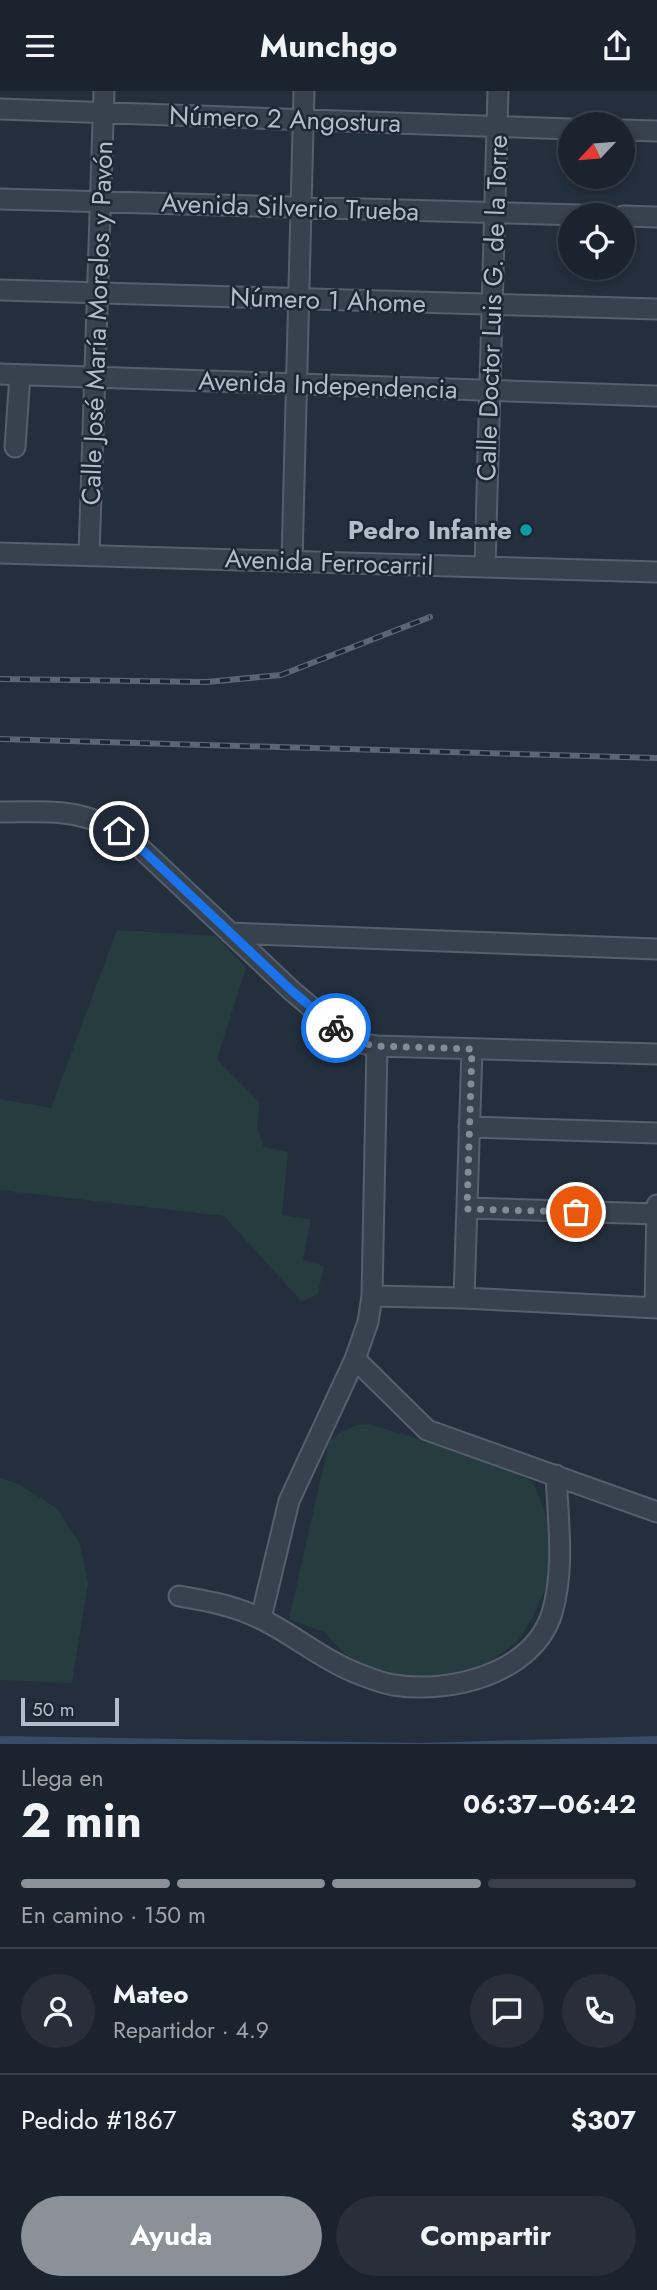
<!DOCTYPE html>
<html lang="es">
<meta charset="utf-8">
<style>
:root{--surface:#1b232e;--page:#282f3a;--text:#f1f3f6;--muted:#a0a4aa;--line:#39404a;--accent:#8c9099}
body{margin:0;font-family:Jost,sans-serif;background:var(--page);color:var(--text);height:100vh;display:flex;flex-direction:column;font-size:26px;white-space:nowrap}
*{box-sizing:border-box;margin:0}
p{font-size:23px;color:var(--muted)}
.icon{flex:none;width:38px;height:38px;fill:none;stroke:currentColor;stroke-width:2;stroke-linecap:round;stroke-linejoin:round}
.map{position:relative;height:1653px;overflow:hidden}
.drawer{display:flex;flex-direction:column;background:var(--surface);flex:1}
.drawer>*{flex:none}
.needle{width:46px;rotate:244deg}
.controls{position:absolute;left:558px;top:21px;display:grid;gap:14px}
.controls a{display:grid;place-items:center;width:77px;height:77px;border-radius:50%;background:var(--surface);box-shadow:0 4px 10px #0003,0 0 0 2px var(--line);font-size:35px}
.scale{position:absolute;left:21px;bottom:18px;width:98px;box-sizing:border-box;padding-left:7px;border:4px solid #b4bcc9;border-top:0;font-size:19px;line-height:24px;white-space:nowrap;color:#b4bcc9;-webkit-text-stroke:5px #1d2633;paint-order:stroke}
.pin{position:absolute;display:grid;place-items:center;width:60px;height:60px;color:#fff;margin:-30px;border:4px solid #fff;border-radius:50%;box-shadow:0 2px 7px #0007}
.courier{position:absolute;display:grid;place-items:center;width:70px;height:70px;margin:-35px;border:5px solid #1a73e8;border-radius:50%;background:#fff;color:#222;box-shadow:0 2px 9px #0007}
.summary em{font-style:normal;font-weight:700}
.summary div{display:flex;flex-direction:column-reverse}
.summary{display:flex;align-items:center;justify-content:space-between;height:119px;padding:0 21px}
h1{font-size:46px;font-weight:700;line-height:52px}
.bar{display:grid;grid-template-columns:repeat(4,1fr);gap:10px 7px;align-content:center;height:84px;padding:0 21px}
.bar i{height:9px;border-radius:5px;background:var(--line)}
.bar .current{background:var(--accent)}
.bar p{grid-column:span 4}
.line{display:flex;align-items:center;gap:18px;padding:0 21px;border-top:2px solid var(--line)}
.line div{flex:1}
.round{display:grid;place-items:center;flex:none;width:74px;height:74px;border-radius:37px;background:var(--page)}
.cta{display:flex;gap:14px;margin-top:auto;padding:14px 21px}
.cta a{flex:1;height:80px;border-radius:42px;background:var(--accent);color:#fff;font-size:28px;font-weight:700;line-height:80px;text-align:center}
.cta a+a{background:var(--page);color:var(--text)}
header{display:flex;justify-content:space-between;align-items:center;height:91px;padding:0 21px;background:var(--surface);font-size:32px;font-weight:700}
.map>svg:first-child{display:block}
</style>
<header><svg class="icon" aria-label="menu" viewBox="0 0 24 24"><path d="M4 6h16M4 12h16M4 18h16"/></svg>Munchgo<svg class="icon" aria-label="share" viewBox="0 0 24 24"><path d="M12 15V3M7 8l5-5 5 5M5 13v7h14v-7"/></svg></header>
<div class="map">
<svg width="657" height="1653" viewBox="0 0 657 1653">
<rect width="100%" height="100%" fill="#242f3e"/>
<!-- green -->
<path fill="#263c3f" d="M117,839L216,845L246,877L217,968L260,1012L257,1036L264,1056L288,1061L282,1124L311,1128L303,1169L324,1175L318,1202L302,1211L224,1125L0,1099V1008L51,1017Z
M368,1333L489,1368L533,1391L550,1434V1470L545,1499L532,1527L518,1550L491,1570L463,1582L435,1588L406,1589L374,1580L345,1563L324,1541L289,1528L329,1351C342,1339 351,1334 368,1333Z
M0,1387L19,1393L58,1418L80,1453L88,1492L72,1592L0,1589Z"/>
<!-- water -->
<path fill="#394c67" d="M0,1645L419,1652L657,1645V1653H0Z"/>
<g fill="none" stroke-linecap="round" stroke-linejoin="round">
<!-- minor casing -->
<g stroke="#565f6c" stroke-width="23">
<path id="minor" d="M0,18L570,38
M623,39L657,40
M0,108L579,124
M623,125L657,126
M0,199L657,218
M0,283L657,305
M15,356L20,284
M0,462L657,481
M89,465L104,0
M292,470L304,0
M485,476L498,0
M0,721C55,721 84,716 132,749L292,900L349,948L353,951L377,955L657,963
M230,842L657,858
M469,1036L657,1042
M467,1117L657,1123
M372,1205L464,1207L657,1217
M464,1207L472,958
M655,1217L657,1114
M355,1268L427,1339L657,1421
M179,1505C208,1510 236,1515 261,1528C293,1543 321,1568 354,1581C367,1586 380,1592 394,1594C450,1603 533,1583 552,1522C565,1478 558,1429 556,1384
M261,1527L289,1410L355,1268L368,1231L372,1205L377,955"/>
</g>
<!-- minor -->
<use href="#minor" stroke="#38414e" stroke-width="19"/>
<!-- rail casing -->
<g stroke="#5a6575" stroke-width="6">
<path id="rail" d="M0,588L207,591L281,584L430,526
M0,648L657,667"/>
</g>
<!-- rail -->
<use href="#rail" stroke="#1d2633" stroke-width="3.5" stroke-dasharray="10" stroke-linecap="butt"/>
</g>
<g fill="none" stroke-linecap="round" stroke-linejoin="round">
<!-- done -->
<path stroke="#828b98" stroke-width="7" stroke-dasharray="0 12.6" d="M336,937L353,951L377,955L472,958L467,1118L576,1121"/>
<!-- route -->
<path stroke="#1a73e8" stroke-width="9" d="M119,740L132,749L292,900L336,937"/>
</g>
<!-- markers -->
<circle fill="#0f9aa8" stroke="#1d2633" stroke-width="2.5" cx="526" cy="439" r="7"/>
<g text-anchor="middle" stroke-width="5" stroke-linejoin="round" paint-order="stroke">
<!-- street labels -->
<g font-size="26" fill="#b4bcc9" stroke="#1d2633">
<text transform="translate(285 28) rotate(2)" y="9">Número 2 Angostura</text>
<text transform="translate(290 116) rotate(2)" y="9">Avenida Silverio Trueba</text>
<text transform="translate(328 209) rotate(2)" y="9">Número 1 Ahome</text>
<text transform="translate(492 217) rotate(-88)" y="9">Calle Doctor Luis G. de la Torre</text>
<text transform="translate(97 232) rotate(-88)" y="9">Calle José María Morelos y Pavón</text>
<text transform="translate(328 294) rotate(2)" y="9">Avenida Independencia</text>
<text transform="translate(329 471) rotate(2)" y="9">Avenida Ferrocarril</text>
</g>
<!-- poi labels -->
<g font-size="26" font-weight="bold" fill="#b4bcc9" stroke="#1d2633" text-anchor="end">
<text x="512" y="448">Pedro Infante</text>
</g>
</g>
</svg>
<div class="controls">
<a><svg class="needle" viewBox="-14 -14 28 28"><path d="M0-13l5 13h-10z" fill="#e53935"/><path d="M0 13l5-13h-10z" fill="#a0a4aa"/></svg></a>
<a><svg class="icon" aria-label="locate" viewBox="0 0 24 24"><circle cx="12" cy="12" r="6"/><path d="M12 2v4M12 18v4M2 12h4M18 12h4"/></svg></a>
</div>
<div class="scale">50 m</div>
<div class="pin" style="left:576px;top:1121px;background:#ea580c"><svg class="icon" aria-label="bag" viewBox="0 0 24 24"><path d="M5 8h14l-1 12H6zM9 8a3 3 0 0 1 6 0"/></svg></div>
<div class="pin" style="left:119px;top:740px;background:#1f2937"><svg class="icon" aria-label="home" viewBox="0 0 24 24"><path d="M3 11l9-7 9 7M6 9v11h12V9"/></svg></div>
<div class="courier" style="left:336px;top:937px"><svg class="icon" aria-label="bike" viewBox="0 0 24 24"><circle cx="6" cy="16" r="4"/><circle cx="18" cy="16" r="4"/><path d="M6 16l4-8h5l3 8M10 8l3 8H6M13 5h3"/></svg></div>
</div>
<section class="drawer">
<div class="summary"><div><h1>2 min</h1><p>Llega en</p></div><em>06:37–06:42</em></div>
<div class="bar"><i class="current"></i><i class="current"></i><i class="current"></i><i></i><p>En camino · 150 m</p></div>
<div class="line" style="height:126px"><a class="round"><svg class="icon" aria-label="person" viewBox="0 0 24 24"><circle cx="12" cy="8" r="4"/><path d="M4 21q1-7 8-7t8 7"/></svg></a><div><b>Mateo</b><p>Repartidor · 4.9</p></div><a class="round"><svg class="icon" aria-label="chat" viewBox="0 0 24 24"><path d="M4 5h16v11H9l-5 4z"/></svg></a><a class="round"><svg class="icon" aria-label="phone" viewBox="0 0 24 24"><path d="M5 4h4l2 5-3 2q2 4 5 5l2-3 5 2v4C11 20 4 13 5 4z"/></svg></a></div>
<div class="line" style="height:91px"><div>Pedido #1867</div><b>$307</b></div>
<div class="cta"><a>Ayuda</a><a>Compartir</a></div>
</section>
